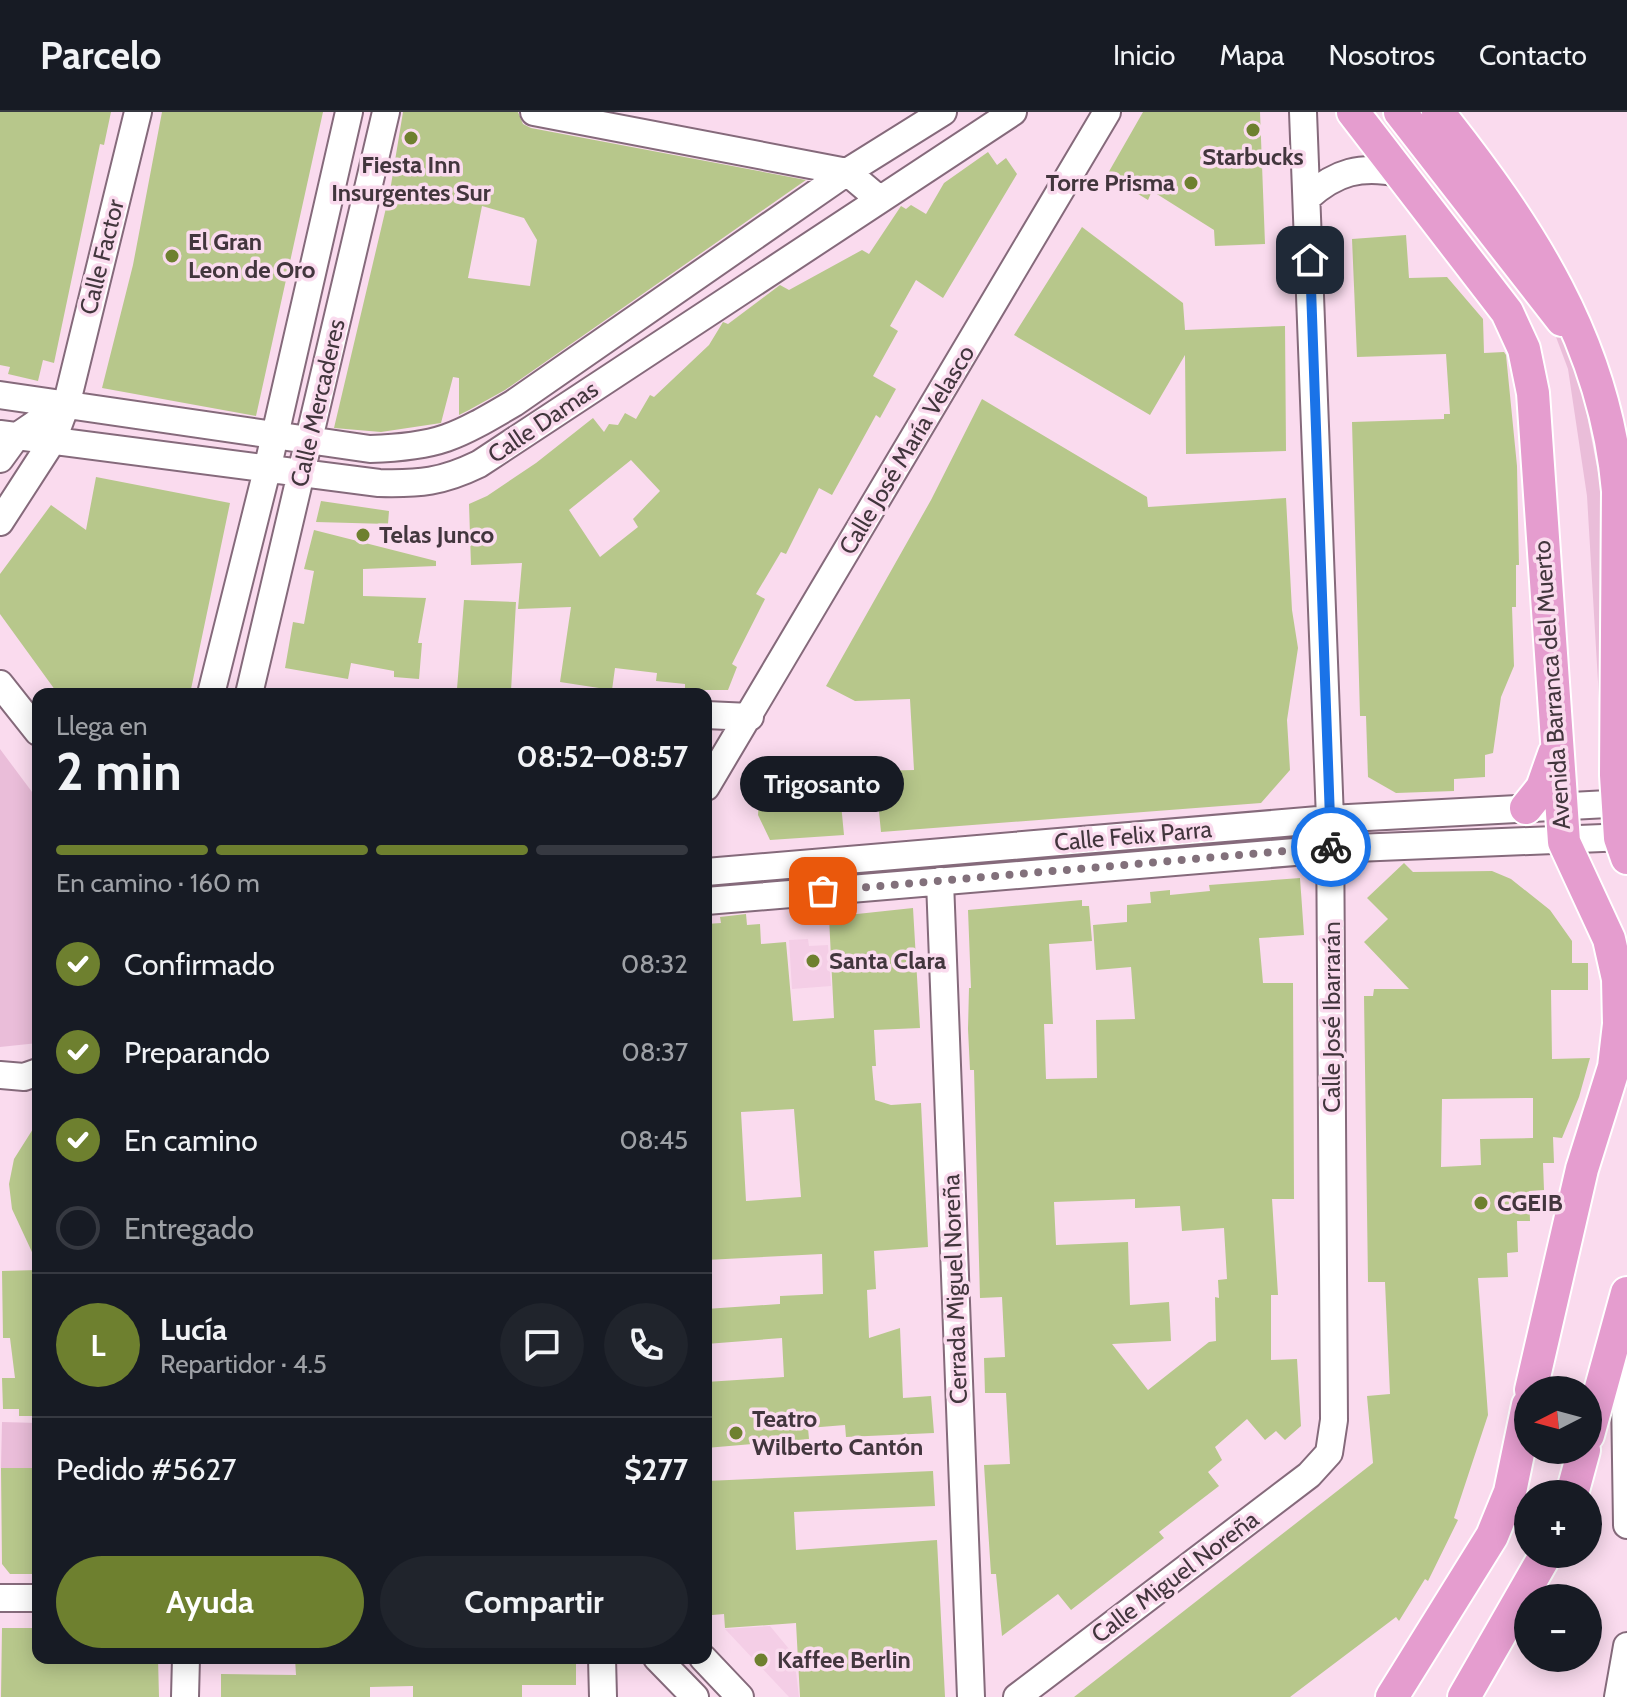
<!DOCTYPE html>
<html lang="es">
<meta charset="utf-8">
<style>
:root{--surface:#171b24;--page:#20242c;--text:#f1f3f6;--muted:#9ea1a6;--line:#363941;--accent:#6e802f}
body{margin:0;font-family:Cabin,sans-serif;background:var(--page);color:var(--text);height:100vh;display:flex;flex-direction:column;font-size:30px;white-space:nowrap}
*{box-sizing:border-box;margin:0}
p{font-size:26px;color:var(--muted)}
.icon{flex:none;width:44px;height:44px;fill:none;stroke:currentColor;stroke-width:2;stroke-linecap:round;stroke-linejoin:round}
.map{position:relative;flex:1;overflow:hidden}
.details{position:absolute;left:32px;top:576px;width:680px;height:976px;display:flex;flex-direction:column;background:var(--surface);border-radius:16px;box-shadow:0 4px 20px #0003}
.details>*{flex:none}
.needle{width:52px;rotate:264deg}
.tools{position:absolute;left:1514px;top:1264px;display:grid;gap:16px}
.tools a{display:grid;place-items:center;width:88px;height:88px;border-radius:50%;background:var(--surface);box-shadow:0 4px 20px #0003;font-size:40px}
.pin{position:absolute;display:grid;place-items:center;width:68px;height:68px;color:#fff;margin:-34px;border-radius:16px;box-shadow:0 4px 12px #0006}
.courier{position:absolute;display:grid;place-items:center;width:80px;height:80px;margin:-40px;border:6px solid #1a73e8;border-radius:50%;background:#fff;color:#222;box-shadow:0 2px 10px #0007}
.bubble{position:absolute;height:56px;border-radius:28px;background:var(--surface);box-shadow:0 4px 20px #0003;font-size:26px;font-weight:700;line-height:56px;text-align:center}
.overview em{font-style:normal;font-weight:700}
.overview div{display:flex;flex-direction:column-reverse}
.overview{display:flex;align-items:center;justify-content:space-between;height:136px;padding:0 24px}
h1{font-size:52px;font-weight:700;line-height:60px}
.bar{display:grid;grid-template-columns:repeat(4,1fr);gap:12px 8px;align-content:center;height:96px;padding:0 24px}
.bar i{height:10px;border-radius:6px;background:var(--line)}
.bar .on{background:var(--accent)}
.bar p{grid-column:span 4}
.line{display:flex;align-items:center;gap:20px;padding:0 24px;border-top:2px solid var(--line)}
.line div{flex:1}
.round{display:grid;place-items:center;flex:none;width:84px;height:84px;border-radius:42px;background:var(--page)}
ol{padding:0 24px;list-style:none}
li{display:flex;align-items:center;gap:24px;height:88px}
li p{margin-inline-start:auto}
li .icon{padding:8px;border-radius:50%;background:var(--accent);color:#fff;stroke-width:4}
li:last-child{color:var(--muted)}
li i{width:44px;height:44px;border:4px solid var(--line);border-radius:50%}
.cta{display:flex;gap:16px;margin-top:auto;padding:16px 24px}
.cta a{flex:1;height:92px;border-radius:48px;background:var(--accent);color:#fff;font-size:32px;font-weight:700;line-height:92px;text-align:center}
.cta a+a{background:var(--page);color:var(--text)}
header{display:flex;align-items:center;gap:48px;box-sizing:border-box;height:112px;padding:0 40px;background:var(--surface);border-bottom:2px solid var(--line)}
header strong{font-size:38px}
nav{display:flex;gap:44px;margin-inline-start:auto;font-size:28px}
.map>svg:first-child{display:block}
</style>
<header>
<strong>Parcelo</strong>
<nav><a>Inicio</a><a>Mapa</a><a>Nosotros</a><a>Contacto</a></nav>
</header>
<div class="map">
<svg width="1627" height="1585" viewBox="0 0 1627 1585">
<rect width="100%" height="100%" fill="#fadbee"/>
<!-- built -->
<path fill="#f4cee6" d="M808,827L809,834L828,833L831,874L792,877L789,828Z
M770,1514L794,1543L799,1585H789L725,1517Z"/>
<!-- green -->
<path fill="#eabdd9" d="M1541,185L1568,205L1602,381L1604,671L1587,384L1568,257Z
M0,637L38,688V931L0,935Z
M2,1310L38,1311V1356H1Z"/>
<!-- building -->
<path fill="#b7c78b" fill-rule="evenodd" d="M0,0H111L104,33L100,32L54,251L43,248L38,269L8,262L10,255L0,253Z
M162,0H323L256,304L102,276L133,153Z
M403,0H518L523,12L531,16L806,68L505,278L469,298L459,303V266L453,265L441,311L381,320L334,316L390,79ZM482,94L524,106L537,128L530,174L468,166Z
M1143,0H1260L1265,132L1215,134L1214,118L1152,79L1148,88L1107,63Z
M988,40L997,53L1006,46L1017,62L943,186L916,168L890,214L898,219L873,264L896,277L880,306L876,303L832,383L819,376L786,442L781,440L756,482L765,487L732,552L737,555L728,578H685V572L656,569L657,561L615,556L612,578L560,570L571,495L518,497L522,451L471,453L469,392L487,384L536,351L593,306L604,320L609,312L618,313L625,301L636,307L650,283L654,285L709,233L723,210L728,212L780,173L789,178L862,138L869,142L901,94L906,97L911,93L926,102L944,71ZM631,348L660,379L633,407L638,415L600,445L569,398Z
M1082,115L1183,191L1185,218L1285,214L1286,339L1186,342L1185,243L1150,303L1014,223Z
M1406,123L1409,166L1447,165L1483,207L1484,241L1504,240L1506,243L1517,354L1519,453H1516V495H1512L1514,554L1501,585L1493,641L1485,643V665L1454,667V679L1396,681L1368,665L1366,604H1360L1352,310L1444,307V302H1450L1446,242L1357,245L1352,127Z
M982,287L1147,385L1148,395L1286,386L1292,498L1298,536L1287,608L1290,658L1261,691L881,720L875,659L914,658L910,587L855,589L826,574L931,388Z
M96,365L230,391L190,582H58L0,502V462L51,393L86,418Z
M321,389L389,399L388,412L316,410Z
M314,418L436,449V454L363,457V484L426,486L418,531H422L419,567L394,565V559L351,551L348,567L285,556L293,510L304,512L314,459L304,457Z
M464,488L516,490L511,579L457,577Z
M785,644L839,671L844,723L770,728L758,703L759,688Z
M1404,751L1413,760L1492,759L1511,767L1550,798L1572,829V851H1588V878H1551L1552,947L1590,946L1579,985L1562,1026L1553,1025L1554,1051H1543L1544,1078L1529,1079L1530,1109H1517L1518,1140L1507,1141L1508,1165L1478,1166L1488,1303L1454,1406L1458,1408L1428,1469L1425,1467L1399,1509L1396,1505L1290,1585H1074L1373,1351L1367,1284L1390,1282L1385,1170H1368L1364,884H1373L1374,877H1409L1364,830L1388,807L1367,786ZM1533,986V1026L1480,1027L1481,1053L1441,1055L1442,987Z
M1300,766L1304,823L1259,826L1263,871H1293L1294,1087H1272L1278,1183H1271V1248L1297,1247L1301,1314L1285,1328L1276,1319L1265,1328L1247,1307L1215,1335L1222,1348L1208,1360L1219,1374L1159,1420L1164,1426L1071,1498L1058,1482L1002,1524L996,1462H991L984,1353L1010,1352L1006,1281H985L984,1246L1005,1245L1002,1185L980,1186L974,958H970L968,917L969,876H971L968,798L1082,788V794H1089L1092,829L1049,832L1053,912H1044L1046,967L1097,966L1096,908L1135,907L1131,855L1096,858L1093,813L1127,810V793L1151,791L1150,780L1170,778V783L1210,779L1209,773ZM1135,1087V1096L1180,1094L1182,1119L1224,1116L1227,1167L1218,1168L1219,1186L1215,1185L1216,1229L1209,1230L1148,1278L1112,1232L1171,1229L1169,1190L1130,1193L1128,1130L1056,1133L1054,1090Z
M913,796L920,916L874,918L876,954H872L875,988L891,993L921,991L928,1135L874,1139L876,1177L867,1178L869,1226L900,1216L903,1286L931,1284L934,1321L846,1325L845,1313L808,1316L809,1327L706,1336V1270L784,1265L782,1226L706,1232V1197L780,1192V1184L823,1182L822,1142L706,1148V812L721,811L720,805L746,802L747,813L760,812L761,832L786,830L793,909L834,906L829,805ZM794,997L801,1085L746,1089L741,1000Z
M38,1009V1153L12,1097L9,1072L14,1047Z
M38,1158V1304H19V1297H3L2,1266H15L10,1226H3L2,1159Z
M1,1356H38V1462H10L2,1452Z
M933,1359L935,1394L794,1400L796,1438L937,1428L945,1585H800L796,1511L725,1516L724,1502L712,1503L706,1496V1369Z
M2,1516H38V1546H158L159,1585H1Z
M295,1546H576V1573H522V1585H413V1574L370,1575V1585H221V1562L296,1563Z"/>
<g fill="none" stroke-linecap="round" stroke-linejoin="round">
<!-- minor casing -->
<g stroke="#856a7b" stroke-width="30">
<path id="minor" d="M534,0L847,60L879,87
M1308,85C1336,60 1361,53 1399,61
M0,283L370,337C439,335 456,325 514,291L847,60L943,0
M0,322L379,371C420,372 442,370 479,352L1013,0
M0,347L16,325L67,290
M0,410L53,328L67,290L138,0
M0,572L38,620
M211,582L267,358L349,0
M249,582L386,0
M706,603L750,605
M706,675L1107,0
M706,760L1330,707L1627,691
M940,769L971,1585
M706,789L1331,737L1627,725
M0,963L24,965L38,960
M1624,1217L1627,1413
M0,1486H38
M602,1546L603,1585
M657,1546L695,1585
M703,1546L740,1585
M185,1585L186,1546
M1017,1585L1309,1363L1329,1341L1334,1308L1330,707L1303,0
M1618,1585L1627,1534"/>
</g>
<!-- major casing -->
<g stroke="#fff" stroke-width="36">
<path id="major" d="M1353,0L1507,200L1524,237L1533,281L1564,730L1609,827L1618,867L1619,912L1614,955L1582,1057L1531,1278
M1400,0L1562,208
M1438,0C1529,115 1605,229 1618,379L1616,663L1620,726L1627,746
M1526,696L1542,676L1554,642
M1588,1323L1627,1181
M1572,1382L1584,1338
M1392,1585L1492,1424L1510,1380L1528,1293
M1464,1585L1546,1442"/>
</g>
<!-- minor -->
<use href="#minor" stroke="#fff" stroke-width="26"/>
<!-- major -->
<use href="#major" stroke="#e59dcf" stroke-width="32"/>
</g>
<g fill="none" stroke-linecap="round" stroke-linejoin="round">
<!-- done -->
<path stroke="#82707b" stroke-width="8" stroke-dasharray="0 14.4" d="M823,779L1331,735"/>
<!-- route -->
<path stroke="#1a73e8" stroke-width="10" d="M1310,148L1331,735"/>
</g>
<!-- markers -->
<g fill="#6e802f" stroke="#fadbee" stroke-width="3">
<circle cx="1253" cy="18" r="8"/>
<circle cx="411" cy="26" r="8"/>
<circle cx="1191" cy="71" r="8"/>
<circle cx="172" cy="144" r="8"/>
<circle cx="363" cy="423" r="8"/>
<circle cx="813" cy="849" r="8"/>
<circle cx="1481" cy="1091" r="8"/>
<circle cx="736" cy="1321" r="8"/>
<circle cx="761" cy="1548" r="8"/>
</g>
<g text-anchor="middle" stroke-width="7" stroke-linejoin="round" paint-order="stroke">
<!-- poi labels -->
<g font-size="24" font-weight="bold" fill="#42363d" stroke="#fadbee" text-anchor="start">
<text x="1253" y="53" text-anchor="middle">Starbucks</text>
<text x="411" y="61" text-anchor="middle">Fiesta Inn<tspan x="411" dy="28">Insurgentes Sur</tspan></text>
<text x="1175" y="79" text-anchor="end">Torre Prisma</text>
<text x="188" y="138">El Gran<tspan x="188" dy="28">Leon de Oro</tspan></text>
<text x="379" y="431">Telas Junco</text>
<text x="829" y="857">Santa Clara</text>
<text x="1497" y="1099">CGEIB</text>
<text x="752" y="1315">Teatro<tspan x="752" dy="28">Wilberto Cantón</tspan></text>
<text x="777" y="1556">Kaffee Berlin</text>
</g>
<!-- street labels -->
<g font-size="24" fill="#42363d" stroke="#fadbee">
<text transform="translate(102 145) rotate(-76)" y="8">Calle Factor</text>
<text transform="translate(318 291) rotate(-77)" y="8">Calle Mercaderes</text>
<text transform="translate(543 310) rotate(-34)" y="8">Calle Damas</text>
<text transform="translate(907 338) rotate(-59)" y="8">Calle José María Velasco</text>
<text transform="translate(1552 573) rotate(-94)" y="8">Avenida Barranca del Muerto</text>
<text transform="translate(1133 724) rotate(-5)" y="8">Calle Felix Parra</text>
<text transform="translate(1332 905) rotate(-90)" y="8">Calle José Ibarrarán</text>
<text transform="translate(955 1177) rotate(-92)" y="8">Cerrada Miguel Noreña</text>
<text transform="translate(1175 1465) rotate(-37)" y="8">Calle Miguel Noreña</text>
</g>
</g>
</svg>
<div class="tools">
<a><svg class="needle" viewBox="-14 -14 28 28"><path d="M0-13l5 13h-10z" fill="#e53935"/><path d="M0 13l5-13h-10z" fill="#9ea1a6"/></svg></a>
<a>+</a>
<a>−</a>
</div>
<div class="pin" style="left:823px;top:779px;background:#ea580c"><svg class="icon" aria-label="bag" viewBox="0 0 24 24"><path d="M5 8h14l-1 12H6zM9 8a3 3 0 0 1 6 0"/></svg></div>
<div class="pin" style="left:1310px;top:148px;background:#1f2937"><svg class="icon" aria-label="home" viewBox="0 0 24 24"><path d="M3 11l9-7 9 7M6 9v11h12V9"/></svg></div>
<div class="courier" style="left:1331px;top:735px"><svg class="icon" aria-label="bike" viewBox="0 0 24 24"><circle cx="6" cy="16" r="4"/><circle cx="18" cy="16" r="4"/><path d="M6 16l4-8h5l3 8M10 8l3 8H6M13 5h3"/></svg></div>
<div class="bubble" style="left:740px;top:644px;width:164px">Trigosanto</div>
<section class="details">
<div class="overview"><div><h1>2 min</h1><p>Llega en</p></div><em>08:52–08:57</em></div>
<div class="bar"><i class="on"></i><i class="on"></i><i class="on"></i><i></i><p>En camino · 160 m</p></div>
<ol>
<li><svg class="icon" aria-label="check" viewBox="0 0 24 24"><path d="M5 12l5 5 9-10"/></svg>Confirmado<p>08:32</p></li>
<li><svg class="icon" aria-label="check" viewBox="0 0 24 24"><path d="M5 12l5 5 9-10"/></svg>Preparando<p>08:37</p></li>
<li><svg class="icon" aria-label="check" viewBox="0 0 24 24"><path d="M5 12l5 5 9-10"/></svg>En camino<p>08:45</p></li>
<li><i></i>Entregado</li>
</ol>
<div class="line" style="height:144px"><b class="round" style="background:var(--accent);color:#fff">L</b><div><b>Lucía</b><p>Repartidor · 4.5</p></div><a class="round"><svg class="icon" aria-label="chat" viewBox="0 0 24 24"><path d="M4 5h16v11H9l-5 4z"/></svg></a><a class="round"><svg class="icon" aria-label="phone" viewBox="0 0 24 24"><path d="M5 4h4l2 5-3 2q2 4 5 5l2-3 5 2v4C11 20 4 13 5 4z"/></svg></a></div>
<div class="line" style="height:104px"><div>Pedido #5627</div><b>$277</b></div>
<div class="cta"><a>Ayuda</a><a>Compartir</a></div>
</section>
</div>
